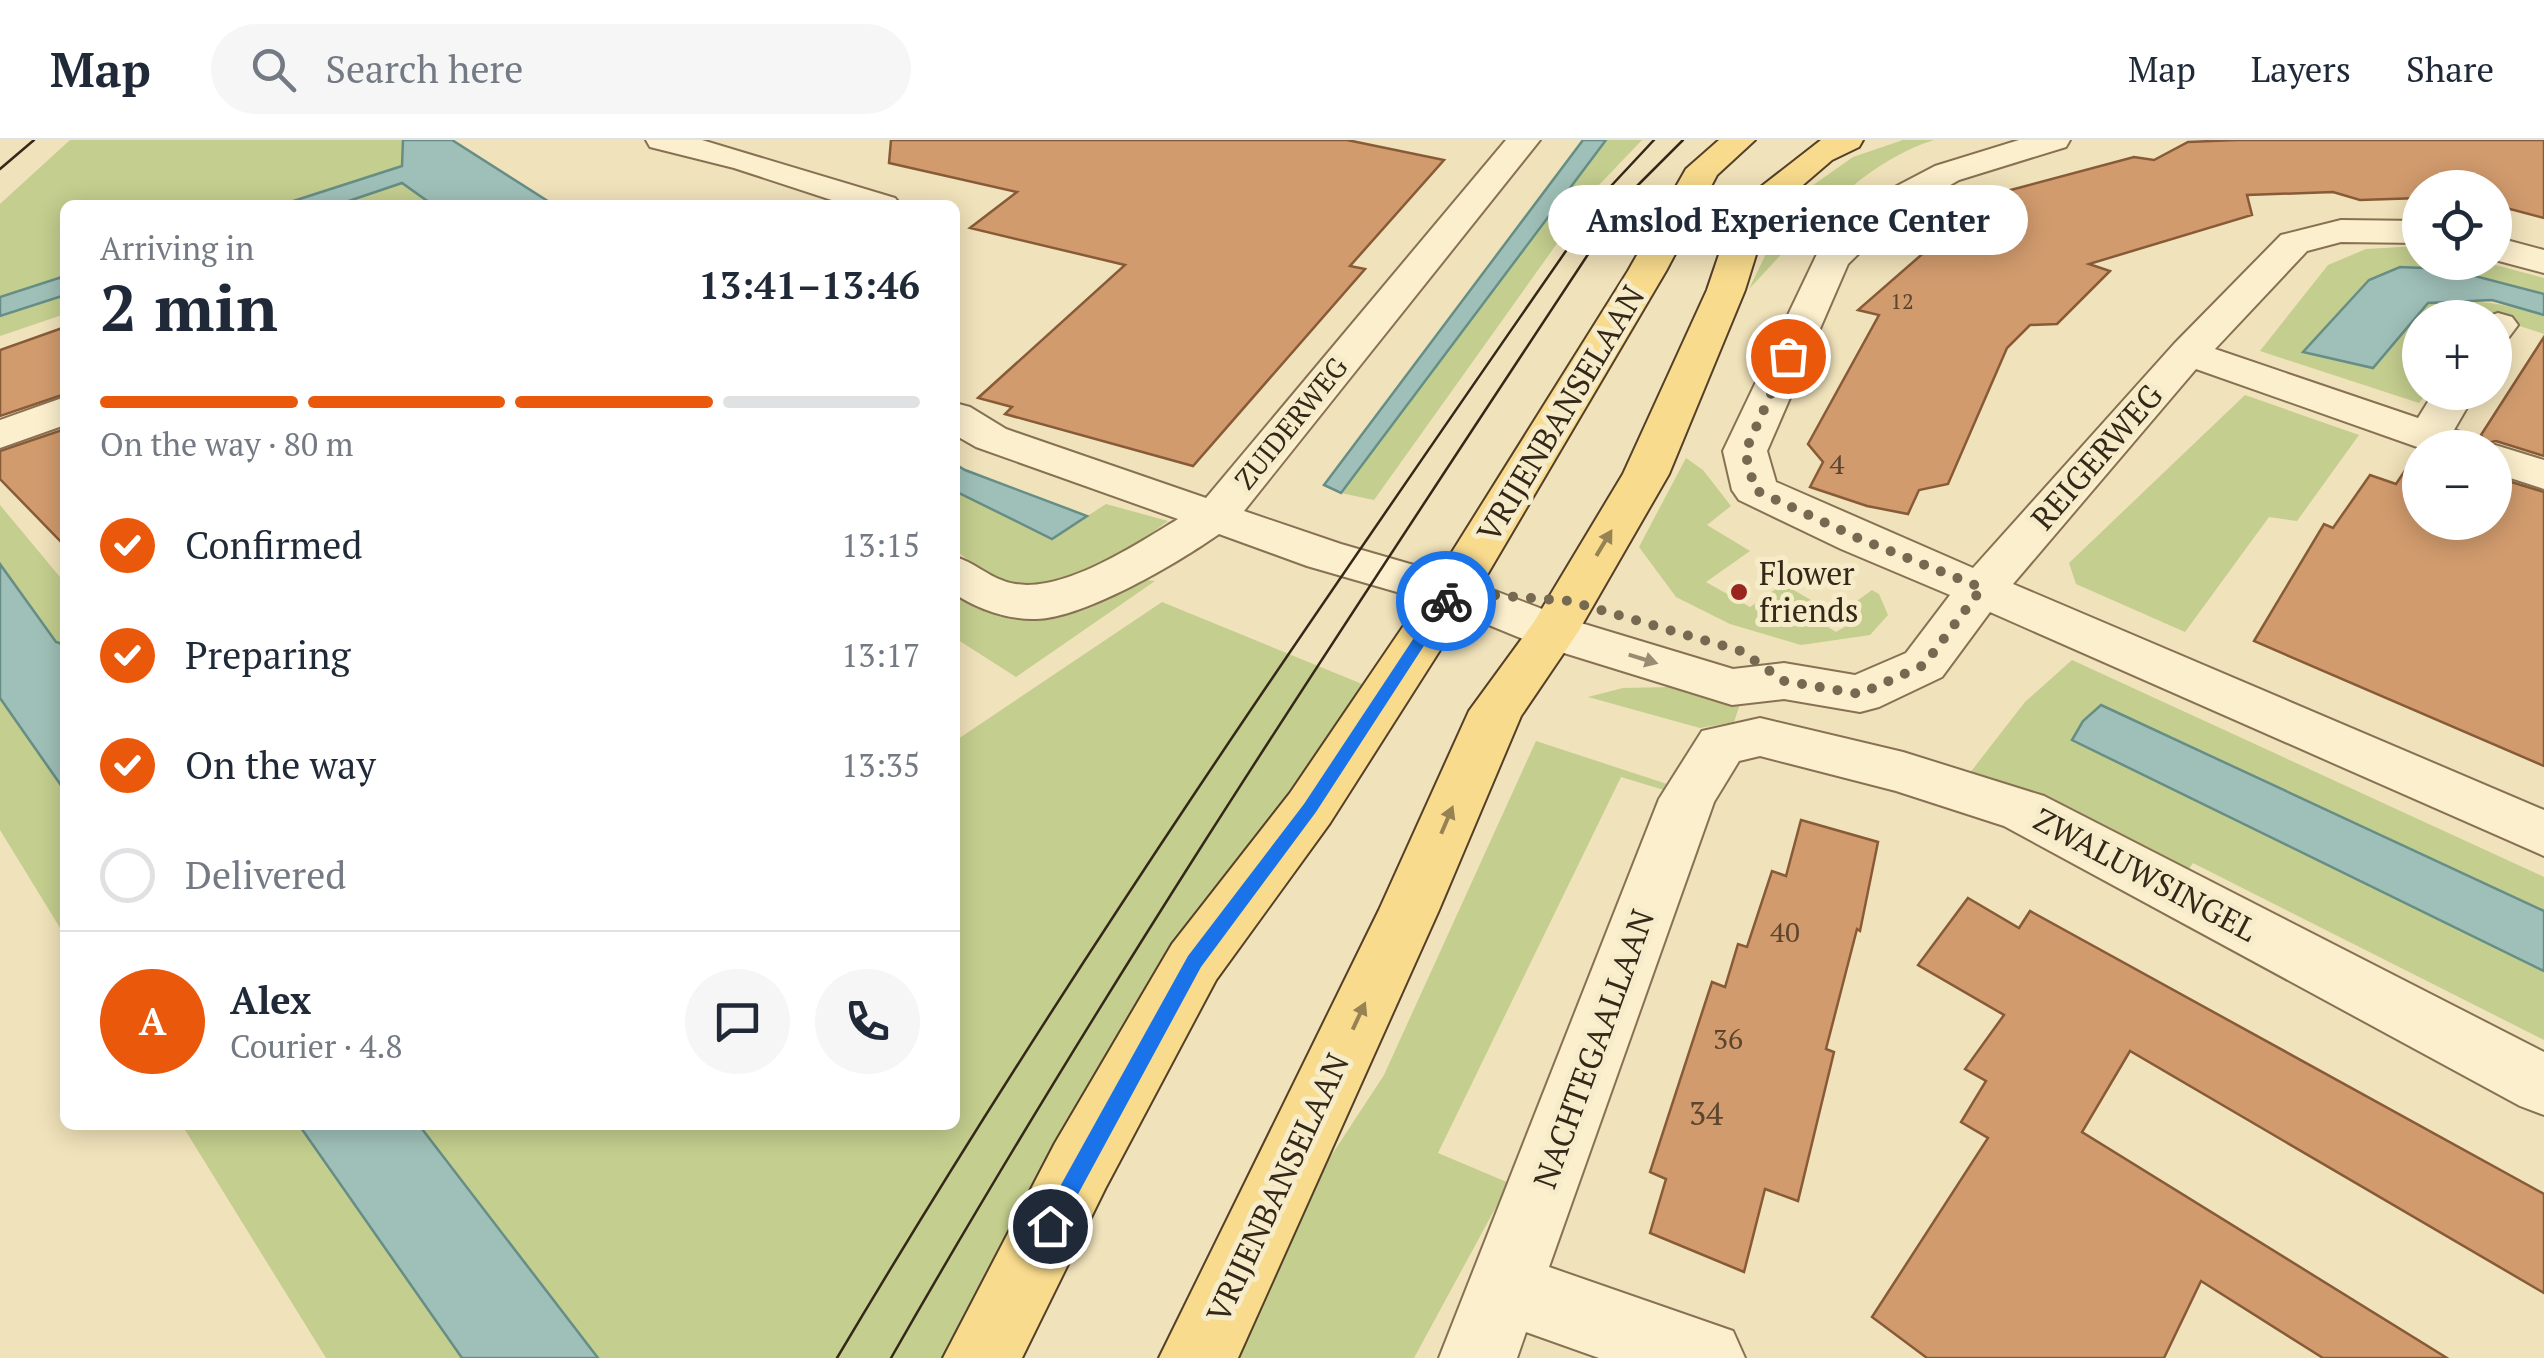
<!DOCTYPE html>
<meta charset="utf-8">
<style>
:root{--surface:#fff;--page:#f6f6f7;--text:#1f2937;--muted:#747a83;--line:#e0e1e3;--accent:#ea580c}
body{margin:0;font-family:"PT Serif",serif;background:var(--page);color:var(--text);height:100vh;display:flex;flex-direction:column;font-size:38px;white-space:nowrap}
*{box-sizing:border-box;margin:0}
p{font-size:32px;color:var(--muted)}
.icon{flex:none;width:55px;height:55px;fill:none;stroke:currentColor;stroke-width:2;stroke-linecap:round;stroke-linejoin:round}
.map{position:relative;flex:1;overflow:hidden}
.panel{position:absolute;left:60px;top:60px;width:900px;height:930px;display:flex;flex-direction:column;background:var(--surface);border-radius:15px;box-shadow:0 5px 25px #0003}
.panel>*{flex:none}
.controls{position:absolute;left:2402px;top:30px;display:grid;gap:20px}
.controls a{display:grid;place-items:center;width:110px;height:110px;border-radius:50%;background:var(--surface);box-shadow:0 5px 25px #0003;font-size:50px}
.pin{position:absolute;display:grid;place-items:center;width:85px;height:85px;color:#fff;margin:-42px;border:5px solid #fff;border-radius:50%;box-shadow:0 2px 10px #0007}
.courier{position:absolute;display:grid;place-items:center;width:100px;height:100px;margin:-50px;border:8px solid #1a73e8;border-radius:50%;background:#fff;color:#222;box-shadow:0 2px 12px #0007}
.bubble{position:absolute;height:70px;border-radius:35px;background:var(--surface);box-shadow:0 5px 25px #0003;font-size:32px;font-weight:700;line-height:70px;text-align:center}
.summary em{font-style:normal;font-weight:700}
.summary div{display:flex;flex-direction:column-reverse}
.summary{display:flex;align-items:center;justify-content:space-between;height:170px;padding:0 40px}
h1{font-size:65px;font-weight:700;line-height:75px}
.bar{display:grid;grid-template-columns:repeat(4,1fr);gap:15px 10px;align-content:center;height:120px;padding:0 40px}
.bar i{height:12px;border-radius:8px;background:var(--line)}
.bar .on{background:var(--accent)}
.bar p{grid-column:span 4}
.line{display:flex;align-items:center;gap:25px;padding:0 40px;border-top:2px solid var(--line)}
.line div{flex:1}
.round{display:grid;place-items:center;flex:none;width:105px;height:105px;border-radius:52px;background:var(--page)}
ol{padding:0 40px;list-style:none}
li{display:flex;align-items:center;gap:30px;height:110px}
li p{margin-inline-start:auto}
li .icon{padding:10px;border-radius:50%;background:var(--accent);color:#fff;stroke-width:4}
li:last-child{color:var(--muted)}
li i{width:55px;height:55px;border:5px solid var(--line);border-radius:50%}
header{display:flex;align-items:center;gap:60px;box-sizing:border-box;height:140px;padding:0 50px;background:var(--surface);border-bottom:2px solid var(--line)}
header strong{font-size:48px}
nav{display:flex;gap:55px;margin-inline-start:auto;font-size:35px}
.search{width:700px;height:90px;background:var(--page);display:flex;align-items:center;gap:25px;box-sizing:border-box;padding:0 35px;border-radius:55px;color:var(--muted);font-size:38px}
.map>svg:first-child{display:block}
</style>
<header>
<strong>Map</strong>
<div class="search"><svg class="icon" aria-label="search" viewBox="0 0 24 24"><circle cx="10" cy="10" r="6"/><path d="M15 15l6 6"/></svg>Search here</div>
<nav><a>Map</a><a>Layers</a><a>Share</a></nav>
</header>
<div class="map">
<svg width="2544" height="1218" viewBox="0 0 2544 1218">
<rect width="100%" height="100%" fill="#f0e2ba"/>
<!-- green -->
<path fill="#c4ce8e" d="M70,0H403L404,1L403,26L281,65H65V136L0,157V64Z
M1606,0H1642L1598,46L1374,360L1341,353Z
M1903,0H1934C1860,23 1801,94 1749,149L1792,60L1853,17Z
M402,43L433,65H337Z
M2418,106L2420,122L2488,123L2544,138V154L2448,129L2305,212L2373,228L2428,163C2471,158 2503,163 2544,175V194L2495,178H2420V252L2427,253L2419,263L2260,211L2328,125L2366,109Z
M65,155V174L0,196V176Z
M2245,255L2359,295L2297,381L2269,377L2185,492L2076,444L2069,423Z
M1686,318L1703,330L1731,366L1707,385L1750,411L1706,442L1750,467L1783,444L1832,472L1820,482L1836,492L1853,482L1839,474L1872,450L1879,454L1888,475L1870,495L1801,505L1730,484L1676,457L1639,407Z
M955,351L1052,399L1106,364L1168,381C1121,416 1057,462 995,437C981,431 967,419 955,410Z
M0,365L65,443V505L56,502L0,424Z
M1146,440L1155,441L1016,537L955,498V455C996,482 1043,486 1090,468C1109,461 1125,447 1146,440Z
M1162,462L1362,544L955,1218H598L419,985H955V601Z
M2072,520L2544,737V771L2101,565L2072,599L2544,831V900L2193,723L2183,737L1969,634L2025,562Z
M1669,547L1740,564L1734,582L1700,588L1588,557L1623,548Z
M0,558L65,651V796L0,690Z
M1536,601L1667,644L1664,650L1621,637L1438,1013L1509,1043L1414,1218H1221L1261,1123L1384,935Z
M182,985H299L462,1218H326Z"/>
<!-- water -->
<path fill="#9fc0b8" stroke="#668e86" stroke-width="2.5" d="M403,0H452L554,65H433L402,43L337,65H281L402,26Z
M1583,0H1606L1341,353L1324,345Z
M2400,127L2448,129L2544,154V175L2492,160L2428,163L2373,228L2303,212L2369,140Z
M65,136V155L0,176V157Z
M955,324L965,330L1087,376L1052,399L955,351Z
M0,424L56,502L65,505V651L0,558Z
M2101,565L2544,771V831L2072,600L2083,581Z
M299,985H419L598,1218H462Z"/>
<!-- building -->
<path fill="#d19b6d" stroke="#885b38" stroke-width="2.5" d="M891,0H1347L1444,20L1350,126L1365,129L1193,326L1005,274L1012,267L978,258L1125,125L970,88L1017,52L889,23Z
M2237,0H2544V78L2495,65V48H2420V58L2360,60L2333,52L2247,55L2252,75L2089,124L2110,131L2057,184L2030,185L2007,208L1948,344L1919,350L1908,374L1867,366L1810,347L1823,322L1808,304L1879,175L1858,170L1951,89H1957L1980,65L2007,51L2134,17L2154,20L2188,2Z
M65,187V254L0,276V210Z
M2544,197V316L2496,301L2487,303L2481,295Z
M65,289V406L0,339V311Z
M2406,329L2420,334V382H2495V337L2544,352V626L2254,501L2324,384L2333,388L2370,335L2396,344Z
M1801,680L1878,702L1860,791L1857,789L1826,909L1834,912L1798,1061L1765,1049L1744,1132L1650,1093L1666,1039L1650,1032L1712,842L1725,847L1738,804L1747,807L1772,731L1786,736Z
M1968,758L2019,788L2030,771L2544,1054V1153L2130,911L2082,992L2447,1218H2323L2201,1141L2164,1218H1927L1872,1177L1988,998L1961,982L1986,941L1965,929L2004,875L1918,825Z"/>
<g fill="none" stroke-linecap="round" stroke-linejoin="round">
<!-- minor casing -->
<g stroke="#887153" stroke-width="4">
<path id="minor" d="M646,0H702L895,58L901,65H847L734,28L650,7Z
M1506,0H1540L1244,371L1341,404L1469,441L1571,480L1733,529L1784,523L1855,535L1906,513L1950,455L1841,409L1739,360L1732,350L1723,311L1818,112L1872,59L1935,26L2019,0H2070L2066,7L1959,40L1898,75L1848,124L1767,311L1776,342L1973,428L2174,204L2281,95L2341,80L2420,81V103L2341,102L2307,111L2215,209L2418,278L2434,252H2476L2454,290L2480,299L2485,307L2495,305L2544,320V349L2495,333V308H2420L2196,229L2013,444L2544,670V716L1990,472L1942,537L1879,567L1860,572L1784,559L1732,565L1535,504L1435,463L1307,426L1219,394C1179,422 1085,478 1036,479C1009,480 977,469 955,454V417C974,422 986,435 1004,441C1054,460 1135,405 1178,379L976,307L955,295V263L970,267L1006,289L1206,358Z
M2495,97L2544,110V133L2495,120Z
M2498,173L2512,177L2518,185L2509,197L2495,201V178H2483Z
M65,257V285L0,308V280Z
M1760,578L1903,612L2044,656L2544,912V975L2520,966L2004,686L1896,651L1760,616L1739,621L1714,662L1549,1127L1733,1191L1745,1218H1599L1526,1192L1517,1218H1439L1659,659L1702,591Z"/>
</g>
<!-- major casing -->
<g stroke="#543f29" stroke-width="4">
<path id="major" d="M1719,0H1755L1717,35L1666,131L1477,452L1330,683L1216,840L1105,1049L1022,1218H943L1055,1003L1172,804L1290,653L1432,444L1628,131L1686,29Z
M1821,0H1863L1859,7L1832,20L1782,63L1764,89L1745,150L1669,334L1578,492L1521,576L1439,770L1238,1218H1159L1379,770L1469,571L1534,482L1623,334L1707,150L1728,88L1758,49Z"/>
</g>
<!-- minor -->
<use href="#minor" fill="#fbefcd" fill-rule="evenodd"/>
<!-- major -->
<use href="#major" fill="#f8db8d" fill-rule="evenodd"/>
<!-- tram -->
<path stroke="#352819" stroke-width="2.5" d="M0,29L34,0
M837,1218C1076,815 1344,431 1611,46L1654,0
M891,1218C1113,829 1362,458 1608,84L1636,47L1683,0"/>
</g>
<!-- one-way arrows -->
<defs><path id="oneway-solid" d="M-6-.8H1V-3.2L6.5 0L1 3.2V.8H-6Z" transform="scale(2.5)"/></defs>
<g fill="#968253">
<use href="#oneway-solid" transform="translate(1604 403) rotate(-59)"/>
<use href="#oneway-solid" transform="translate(1447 680) rotate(-67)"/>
<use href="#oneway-solid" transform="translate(1359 876) rotate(-65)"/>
</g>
<use fill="#988c73" href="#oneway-solid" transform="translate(1643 519) rotate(17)"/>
<!-- route -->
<path fill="#1a73e8" d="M1446,456L1453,461L1316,672L1201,827L1057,1093H1042L1039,1086L1042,1079L1188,816L1304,664L1441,457Z"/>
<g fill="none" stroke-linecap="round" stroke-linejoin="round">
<!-- done -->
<path stroke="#766951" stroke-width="10" stroke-dasharray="0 18" d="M1446,461L1452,452L1570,461L1741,511L1784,541L1860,554L1924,525L1982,448L1858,398L1755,350L1745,312L1788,216"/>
</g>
<!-- markers -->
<circle fill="#9a2420" stroke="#f7ecca" stroke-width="4" cx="1739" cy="452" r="10"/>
<g text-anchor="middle" stroke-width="10" stroke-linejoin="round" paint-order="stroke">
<!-- far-number labels -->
<g font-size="22" fill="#5c452e">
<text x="1902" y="169">12</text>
</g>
<!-- far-street labels -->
<g font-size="28" fill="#352819" stroke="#f7ecca">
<text transform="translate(1291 283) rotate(-51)" y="10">ZUIDERWEG</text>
</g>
<!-- number labels -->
<g font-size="28" fill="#5c452e">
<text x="1837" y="334">4</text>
<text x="1785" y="802">40</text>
<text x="1728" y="909">36</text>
</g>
<!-- street labels -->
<g font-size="32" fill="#352819" stroke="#f7ecca">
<text transform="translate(1561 274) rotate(-59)" y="11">VRIJENBANSELAAN</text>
<text transform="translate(2097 317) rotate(-49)" y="11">REIGERWEG</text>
<text transform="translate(2145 735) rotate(28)" y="11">ZWALUWSINGEL</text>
<text transform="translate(1594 909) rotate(-70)" y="11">NACHTEGAALLAAN</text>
<text transform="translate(1278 1048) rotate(-65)" y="11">VRIJENBANSELAAN</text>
</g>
<!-- poi labels -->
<g font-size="32" fill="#352819" stroke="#f7ecca" text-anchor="start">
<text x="1759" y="445">Flower<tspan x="1759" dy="37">friends</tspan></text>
</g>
<!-- near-number labels -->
<g font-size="32" fill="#5c452e">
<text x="1706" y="985">34</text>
</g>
</g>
</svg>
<div class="controls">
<a><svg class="icon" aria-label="locate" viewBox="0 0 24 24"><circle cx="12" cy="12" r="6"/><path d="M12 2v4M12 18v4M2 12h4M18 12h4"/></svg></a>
<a>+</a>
<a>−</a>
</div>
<div class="pin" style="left:1788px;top:216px;background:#ea580c"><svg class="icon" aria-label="bag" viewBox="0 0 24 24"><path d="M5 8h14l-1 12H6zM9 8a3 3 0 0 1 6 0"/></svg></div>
<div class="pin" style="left:1050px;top:1086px;background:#1f2937"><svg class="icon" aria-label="home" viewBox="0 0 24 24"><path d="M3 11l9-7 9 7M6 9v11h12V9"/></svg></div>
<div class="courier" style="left:1446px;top:461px"><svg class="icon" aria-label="bike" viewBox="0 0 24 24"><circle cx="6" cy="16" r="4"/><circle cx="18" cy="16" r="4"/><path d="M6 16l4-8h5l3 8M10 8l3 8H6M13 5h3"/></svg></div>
<div class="bubble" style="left:1548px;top:45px;width:480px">Amslod Experience Center</div>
<section class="panel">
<div class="summary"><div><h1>2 min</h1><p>Arriving in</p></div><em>13:41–13:46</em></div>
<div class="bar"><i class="on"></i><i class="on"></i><i class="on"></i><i></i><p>On the way · 80 m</p></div>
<ol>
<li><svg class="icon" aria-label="check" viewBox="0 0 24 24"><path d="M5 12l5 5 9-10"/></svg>Confirmed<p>13:15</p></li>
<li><svg class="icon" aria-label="check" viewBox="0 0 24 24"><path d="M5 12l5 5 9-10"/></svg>Preparing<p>13:17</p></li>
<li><svg class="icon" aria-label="check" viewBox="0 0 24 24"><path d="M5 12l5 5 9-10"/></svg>On the way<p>13:35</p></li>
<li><i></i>Delivered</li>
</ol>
<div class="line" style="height:180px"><b class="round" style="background:var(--accent);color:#fff">A</b><div><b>Alex</b><p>Courier · 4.8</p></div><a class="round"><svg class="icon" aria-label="chat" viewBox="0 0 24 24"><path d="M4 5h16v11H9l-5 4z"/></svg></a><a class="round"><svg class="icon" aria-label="phone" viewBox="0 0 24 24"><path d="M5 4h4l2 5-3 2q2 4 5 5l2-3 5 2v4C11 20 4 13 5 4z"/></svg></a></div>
</section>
</div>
